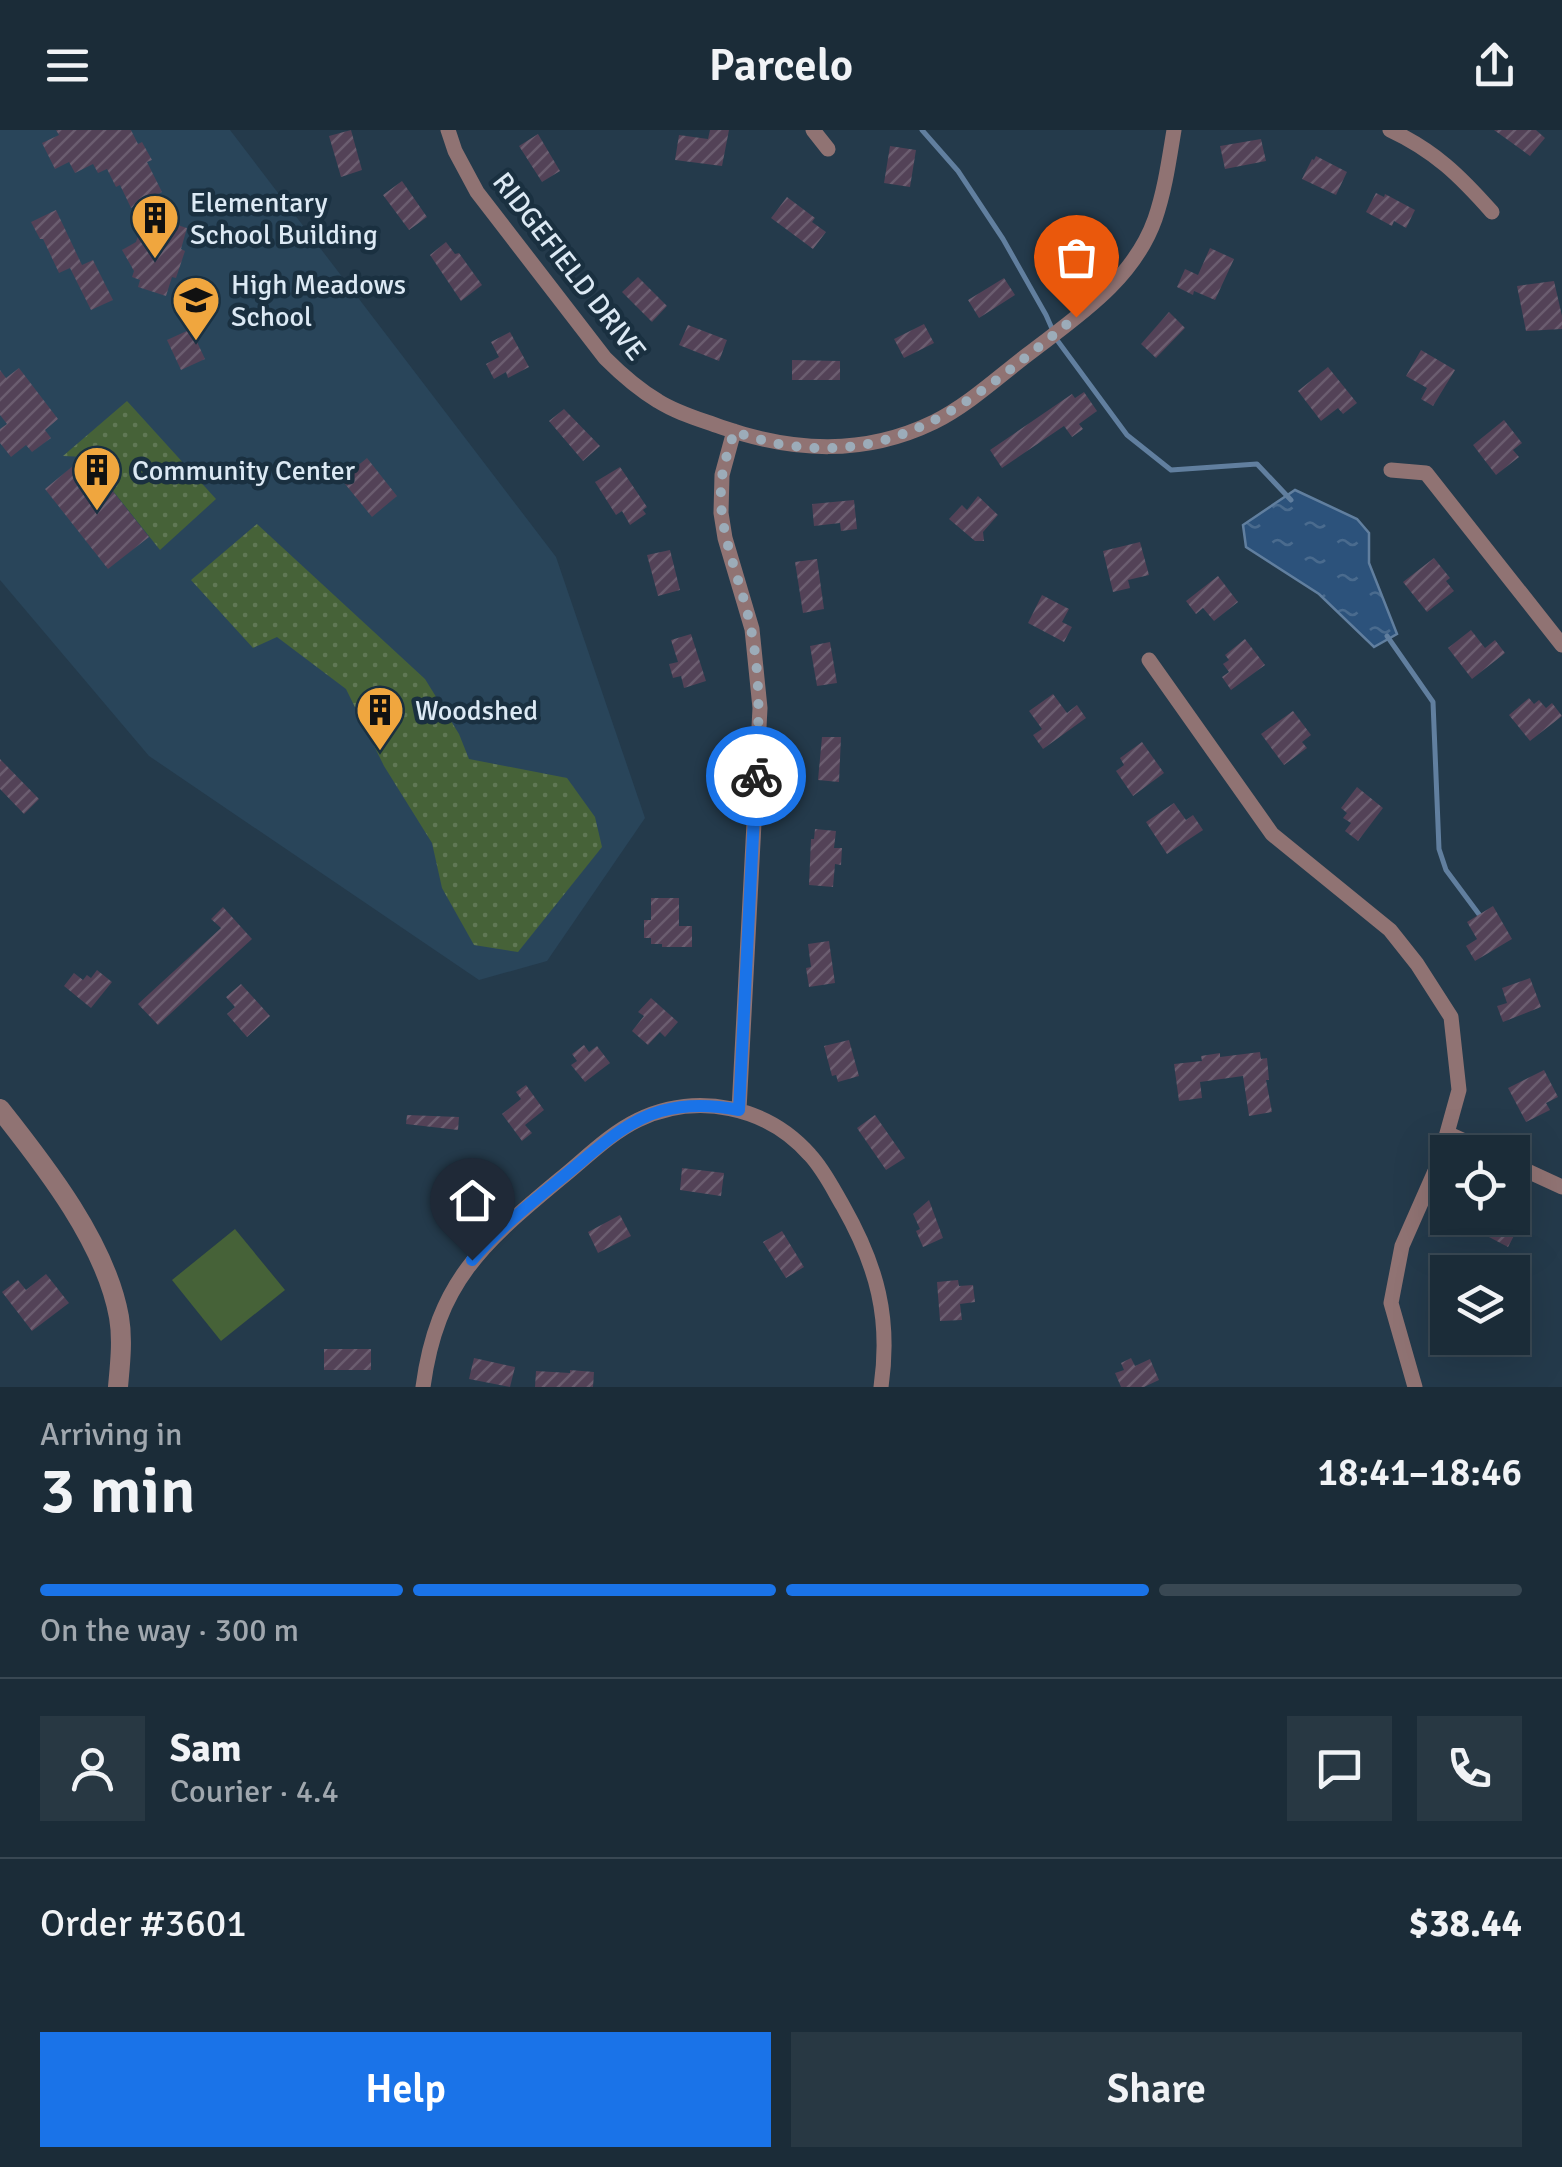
<!DOCTYPE html>
<meta charset="utf-8">
<style>
:root{--surface:#1b2c38;--page:#283843;--text:#f1f3f6;--muted:#a0a7ae;--line:#394853;--accent:#1a73e8}
body{margin:0;font-family:Signika,sans-serif;background:var(--page);color:var(--text);height:100vh;display:flex;flex-direction:column;font-size:38px;white-space:nowrap}
*{box-sizing:border-box;margin:0}
p{font-size:32px;color:var(--muted)}
.icon{flex:none;width:55px;height:55px;fill:none;stroke:currentColor;stroke-width:2;stroke-linecap:round;stroke-linejoin:round}
.map{position:relative;height:1257px;overflow:hidden}
.drawer{display:flex;flex-direction:column;background:var(--surface);flex:1}
.drawer>*{flex:none}
.buttons{position:absolute;left:1430px;top:1005px;display:grid;gap:20px}
.buttons a{display:grid;place-items:center;width:100px;height:100px;border-radius:0px;background:var(--surface);box-shadow:0 10px 40px #0002,0 0 0 2px var(--line);font-size:50px}
.pin{position:absolute;display:grid;place-items:center;width:85px;height:85px;color:#fff;margin:-102px -42px;border-radius:50% 50% 50% 0;rotate:-45deg;box-shadow:0 0 10px #0007}
.pin .icon{rotate:45deg}
.courier{position:absolute;display:grid;place-items:center;width:100px;height:100px;margin:-50px;border:8px solid #1a73e8;border-radius:50%;background:#fff;color:#222;box-shadow:0 2px 12px #0007}
.headline em{font-style:normal;font-weight:600}
.headline div{display:flex;flex-direction:column-reverse}
.headline{display:flex;align-items:center;justify-content:space-between;height:170px;padding:0 40px}
h1{font-size:65px;font-weight:600;line-height:75px}
.bar{display:grid;grid-template-columns:repeat(4,1fr);gap:15px 10px;align-content:center;height:120px;padding:0 40px}
.bar i{height:12px;border-radius:8px;background:var(--line)}
.bar .on{background:var(--accent)}
.bar p{grid-column:span 4}
.line{display:flex;align-items:center;gap:25px;padding:0 40px;border-top:2px solid var(--line)}
.line div{flex:1}
.round{display:grid;place-items:center;flex:none;width:105px;height:105px;border-radius:0px;background:var(--page)}
.primary-button{display:flex;gap:20px;margin-top:auto;padding:20px 40px}
.primary-button a{flex:1;height:115px;border-radius:0px;background:var(--accent);color:#fff;font-size:40px;font-weight:600;line-height:115px;text-align:center}
.primary-button a+a{background:var(--page);color:var(--text)}
header{display:flex;justify-content:space-between;align-items:center;height:130px;padding:0 40px;background:var(--surface);font-size:45px;font-weight:600}
.map>svg:first-child{display:block}
</style>
<header><svg class="icon" aria-label="menu" viewBox="0 0 24 24"><path d="M4 6h16M4 12h16M4 18h16"/></svg>Parcelo<svg class="icon" aria-label="share" viewBox="0 0 24 24"><path d="M12 15V3M7 8l5-5 5 5M5 13v7h14v-7"/></svg></header>
<div class="map">
<svg width="1562" height="1257" viewBox="0 0 1562 1257">
<defs>
<pattern id="grass-dots" width="8" height="8" patternUnits="userSpaceOnUse" patternTransform="scale(2.5)"><rect width="8" height="8" fill="#466238"/><path d="M2 2h.1M6 6h.1" fill="none" stroke="#607855" stroke-width="1.8" stroke-linecap="round"/></pattern>
<pattern id="water-ripples" width="26" height="14" patternUnits="userSpaceOnUse" patternTransform="scale(2.5)"><rect width="26" height="14" fill="#2c527b"/><path d="M2 4q2-2 4 0t4 0M15 11q2-2 4 0t4 0" fill="none" stroke="#4a6b8e"/></pattern>
<pattern id="building-hatch" width="6" height="6" patternUnits="userSpaceOnUse" patternTransform="scale(2.5)"><rect width="6" height="6" fill="#534257"/><path d="M-1 1l2-2M0 6l6-6M5 7l2-2" fill="none" stroke="#6b5d70"/></pattern>
</defs>
<rect width="100%" height="100%" fill="#243a4b"/>
<!-- built -->
<path fill="#29455a" d="M0,0H230L556,427L645,688L547,831L479,850L149,626L0,450Z"/>
<!-- grass -->
<path fill="url(#grass-dots)" d="M127,271L216,369L160,420L86,327L63,326Z
M257,394L425,549L459,604L469,629L567,648L595,687L602,717L518,822L474,815L442,758L432,713L384,636L346,559L277,507L253,518L191,450Z"/>
<!-- green -->
<path fill="#466238" d="M235,1099L285,1160L221,1211L172,1150Z"/>
<!-- water -->
<path fill="url(#water-ripples)" stroke="#617f9f" stroke-width="2.5" d="M1295,360L1357,389L1369,403V433L1397,504L1374,517L1319,464L1246,417L1243,395Z"/>
<g fill="none" stroke-linecap="round" stroke-linejoin="round">
<!-- stream -->
<path stroke="#617f9f" stroke-width="5" d="M922,0L958,41L1003,109L1046,185L1057,210L1127,305L1171,340L1257,334L1291,370
M1387,506L1433,572L1439,719L1446,740L1481,787"/>
</g>
<!-- building -->
<path fill="url(#building-hatch)" d="M56,0H131L138,14L142,12L152,30L147,32L162,62L131,78L120,55L116,57L107,39L98,43L93,34L75,43L69,32L55,39L42,13L59,5Z
M351,0L362,40L341,47L329,6Z
M710,0H729L722,36L675,30L679,5L708,9Z
M1494,0H1536L1545,8L1530,26Z
M538,4L560,41L542,52L519,16Z
M1261,9L1266,31L1225,39L1220,16Z
M890,16L916,20L910,57L884,53Z
M1316,26L1347,42L1336,65L1302,49L1312,29L1314,30Z
M402,51L427,87L409,100L383,65Z
M1376,63L1384,67L1385,64L1415,80L1406,98L1394,91L1392,96L1366,82Z
M787,67L815,88L812,92L826,102L813,119L771,88Z
M56,80L82,135L93,130L113,170L91,180L70,138L59,143L43,109H40L31,92Z
M145,85L187,98L181,119L185,121L176,148L172,147L166,166L138,157L140,150L132,147L134,141L122,120L136,112Z
M446,112L455,124L459,123L482,155L461,171L430,125Z
M1210,118L1234,129L1215,170L1194,161L1193,165L1177,157L1185,139L1198,145Z
M638,147L667,176L652,192L622,162Z
M1004,148L1015,165L979,188L968,170Z
M1554,151L1562,186V199L1526,201L1517,156Z
M1169,182L1185,198L1156,228L1141,214Z
M924,194L934,213L904,228L894,209Z
M688,195L727,210L719,231L679,215Z
M191,199L205,229L181,240L167,210Z
M510,202L529,237L508,248L506,242L494,249L486,234L499,227L491,212Z
M1421,220L1455,240L1433,276L1421,269L1427,258L1406,246Z
M792,230L840,231V250H792Z
M1328,237L1357,273L1343,284L1338,278L1321,291L1298,261Z
M19,238L58,289L45,300L51,308L32,322L26,315L11,327L0,313V299L7,294L0,285V240L6,248Z
M1084,262L1097,281L1079,294L1083,299L1072,307L1064,296L1002,338L990,320L1072,264L1075,268Z
M564,279L600,316L583,331L549,291Z
M1504,290L1522,313L1513,320L1519,327L1496,345L1473,315Z
M85,326L149,407L108,439L45,359Z
M367,328L397,366L372,387L341,349Z
M620,337L647,377L643,380L646,384L630,395L622,381L616,385L595,352Z
M978,366L998,385L983,402L984,411H975L949,389L962,375L967,380Z
M854,370L857,399L841,401L840,393L814,396L812,374Z
M1140,412L1149,445L1128,450L1130,458L1113,462L1103,421Z
M670,420L680,460L658,466L647,425Z
M1434,428L1450,448L1446,451L1454,461L1427,482L1403,452Z
M817,429L824,479L803,483L795,432Z
M1218,446L1238,472L1214,491L1203,478L1196,484L1186,471Z
M1042,465L1069,479L1062,492L1072,497L1064,512L1028,493Z
M1471,500L1485,518L1495,510L1505,523L1472,549L1448,518Z
M691,504L706,551L684,558L681,546L673,548L669,534L678,532L671,510Z
M1245,509L1265,535L1231,560L1222,547L1229,542L1223,534L1229,530L1225,525Z
M830,512L837,553L817,556L810,516Z
M1053,564L1067,583L1077,575L1086,588L1043,619L1033,605L1042,599L1029,581Z
M1529,568L1534,574L1539,570L1546,578L1552,573L1562,586L1530,611L1509,585Z
M1293,581L1311,605L1302,612L1307,618L1284,635L1261,604Z
M822,607H841L839,652L818,650Z
M1142,612L1164,643L1133,666L1116,641L1124,635L1120,628Z
M0,629L39,669L24,684L0,659Z
M1357,657L1383,678L1358,711L1345,701L1351,693L1343,688L1347,683L1341,678Z
M1174,673L1186,690L1193,685L1203,700L1167,724L1146,692Z
M815,699L836,701L834,718H842L841,735L835,734L833,757L809,755L811,709H814Z
M651,768H679V796H692V817H662V814H651V808H644V790H651Z
M1493,776L1512,809L1475,831L1466,816L1477,809L1467,792Z
M223,777L252,809L158,895L138,874L221,798L211,789Z
M829,811L835,853L809,857L806,838L811,837L808,814Z
M97,840L112,852L91,878L64,856L74,843L83,850L87,845L91,848Z
M1530,848L1541,877L1503,892L1497,876L1507,873L1502,858Z
M241,854L270,886L247,907L227,884L235,877L226,867Z
M651,868L678,892L665,907L660,902L648,915L632,901L644,886L638,882Z
M849,910L859,946L838,952L836,945L832,946L824,916Z
M584,915L589,922L597,916L610,933L585,952L571,935L577,931L572,924Z
M1260,922L1261,929L1267,928L1269,950H1266L1272,982L1249,986L1243,946L1200,952L1202,968L1179,971L1174,934L1202,931L1201,926L1220,923V927Z
M1544,940L1558,967L1546,973L1550,980L1526,992L1508,958Z
M526,955L544,980L525,995L532,1003L522,1011L502,984L521,969L516,962Z
M407,985L459,987L458,1000L406,994Z
M875,985L905,1028L886,1040L857,998Z
M682,1038L724,1043L721,1066L680,1060Z
M929,1070L943,1108L923,1117L916,1101L920,1099L913,1084Z
M1512,1076L1526,1083L1508,1117L1468,1096L1473,1088H1512Z
M620,1085L631,1106L598,1123L588,1102Z
M782,1101L804,1137L786,1148L763,1112Z
M46,1144L69,1173L32,1201L2,1162L18,1150L26,1160Z
M958,1150L959,1156L973,1155L975,1172L960,1174L962,1190L940,1191L937,1152Z
M324,1219H371V1240H324Z
M474,1228L515,1237L510,1257L469,1249Z
M1131,1228L1135,1236L1150,1229L1159,1250L1144,1257H1121L1115,1243L1124,1240L1121,1233Z
M570,1240L594,1242L593,1257H535L536,1241L570,1243Z"/>
<g fill="none" stroke-linecap="round" stroke-linejoin="round">
<!-- minor -->
<path stroke="#907373" stroke-width="15" d="M448,0L455,21L477,62L605,228C621,244 638,259 658,271C677,283 699,289 721,297C793,322 864,326 934,292C968,275 997,248 1027,225C1076,187 1133,151 1155,89C1165,60 1169,30 1174,0
M813,0L828,19
M1390,0C1435,21 1460,46 1492,82
M734,301L722,345L721,383L725,408L752,499L760,578L739,980
M1391,340L1426,343L1562,515
M1149,530L1272,704L1390,800L1417,834L1451,887L1459,960L1439,1032L1402,1116L1391,1173L1415,1257
M1447,1003L1489,1022
M1512,1034L1562,1057
M423,1257C437,1152 483,1113 560,1049C585,1029 609,1004 638,990C697,962 767,976 810,1025C824,1040 833,1059 843,1076C877,1136 891,1188 881,1257"/>
<!-- tertiary -->
<path stroke="#907373" stroke-width="20" d="M0,979C46,1037 106,1114 119,1187C123,1210 120,1234 118,1257"/>
</g>
<g fill="none" stroke-linecap="round" stroke-linejoin="round">
<!-- done -->
<path stroke="#9cacb9" stroke-width="10" stroke-dasharray="0 18" d="M756,646C759,596 761,548 751,499C741,447 715,400 722,347C724,332 730,316 734,302C749,306 764,311 779,314C908,337 983,260 1076,187"/>
<!-- route -->
<path stroke="#1a73e8" stroke-width="12" d="M472,1130C501,1096 536,1069 570,1041C598,1018 626,991 661,981C687,974 713,975 739,980L756,646"/>
</g>
<!-- icons -->
<defs>
<g id="building-pin" transform="scale(2.5)"><path d="M0 17L-7.5 6A9.5 9.5 0 1 1 7.5 6Z" fill="#f0a63e" stroke="#1a3040"/><path d="M-4-6H4V6H1V3H-1V6H-4ZM-2.5-4.3h1.7v1.8h-1.7ZM.8-4.3h1.7v1.8H.8ZM-2.5-1h1.7V.8h-1.7ZM.8-1h1.7V.8H.8Z" fill="#111"/></g>
<g id="school-pin" transform="scale(2.5)"><path d="M0 17L-7.5 6A9.5 9.5 0 1 1 7.5 6Z" fill="#f0a63e" stroke="#1a3040"/><path d="M0-5L7-2L0 1L-7-2ZM-4 1L0 2.5L4 1V4Q0 6-4 4Z" fill="#111"/></g>
</defs>
<g fill-rule="evenodd">
<use href="#building-pin" x="155" y="88"/>
<use href="#school-pin" x="196" y="170"/>
<use href="#building-pin" x="97" y="340"/>
<use href="#building-pin" x="380" y="580"/>
</g>
<g text-anchor="middle" stroke-width="9" stroke-linejoin="round" paint-order="stroke">
<!-- poi labels -->
<g font-size="28" fill="#dce9f4" stroke="#1a3040" text-anchor="start">
<text x="190" y="82">Elementary<tspan x="190" dy="32">School Building</tspan></text>
<text x="231" y="164">High Meadows<tspan x="231" dy="32">School</tspan></text>
<text x="132" y="350">Community Center</text>
<text x="415" y="590">Woodshed</text>
</g>
<!-- street labels -->
<g font-size="28" fill="#dce9f4" stroke="#1a3040">
<text transform="translate(570 136) rotate(52)" y="10">RIDGEFIELD DRIVE</text>
</g>
</g>
</svg>
<div class="buttons">
<a><svg class="icon" aria-label="locate" viewBox="0 0 24 24"><circle cx="12" cy="12" r="6"/><path d="M12 2v4M12 18v4M2 12h4M18 12h4"/></svg></a>
<a><svg class="icon" aria-label="layers" viewBox="0 0 24 24"><path d="M12 4l9 5-9 5-9-5zM3 14l9 5 9-5"/></svg></a>
</div>
<div class="pin" style="left:1076px;top:187px;background:#ea580c"><svg class="icon" aria-label="bag" viewBox="0 0 24 24"><path d="M5 8h14l-1 12H6zM9 8a3 3 0 0 1 6 0"/></svg></div>
<div class="pin" style="left:472px;top:1130px;background:#1f2937"><svg class="icon" aria-label="home" viewBox="0 0 24 24"><path d="M3 11l9-7 9 7M6 9v11h12V9"/></svg></div>
<div class="courier" style="left:756px;top:646px"><svg class="icon" aria-label="bike" viewBox="0 0 24 24"><circle cx="6" cy="16" r="4"/><circle cx="18" cy="16" r="4"/><path d="M6 16l4-8h5l3 8M10 8l3 8H6M13 5h3"/></svg></div>
</div>
<section class="drawer">
<div class="headline"><div><h1>3 min</h1><p>Arriving in</p></div><em>18:41–18:46</em></div>
<div class="bar"><i class="on"></i><i class="on"></i><i class="on"></i><i></i><p>On the way · 300 m</p></div>
<div class="line" style="height:180px"><a class="round"><svg class="icon" aria-label="person" viewBox="0 0 24 24"><circle cx="12" cy="8" r="4"/><path d="M4 21q1-7 8-7t8 7"/></svg></a><div><b>Sam</b><p>Courier · 4.4</p></div><a class="round"><svg class="icon" aria-label="chat" viewBox="0 0 24 24"><path d="M4 5h16v11H9l-5 4z"/></svg></a><a class="round"><svg class="icon" aria-label="phone" viewBox="0 0 24 24"><path d="M5 4h4l2 5-3 2q2 4 5 5l2-3 5 2v4C11 20 4 13 5 4z"/></svg></a></div>
<div class="line" style="height:130px"><div>Order #3601</div><b>$38.44</b></div>
<div class="primary-button"><a>Help</a><a>Share</a></div>
</section>
